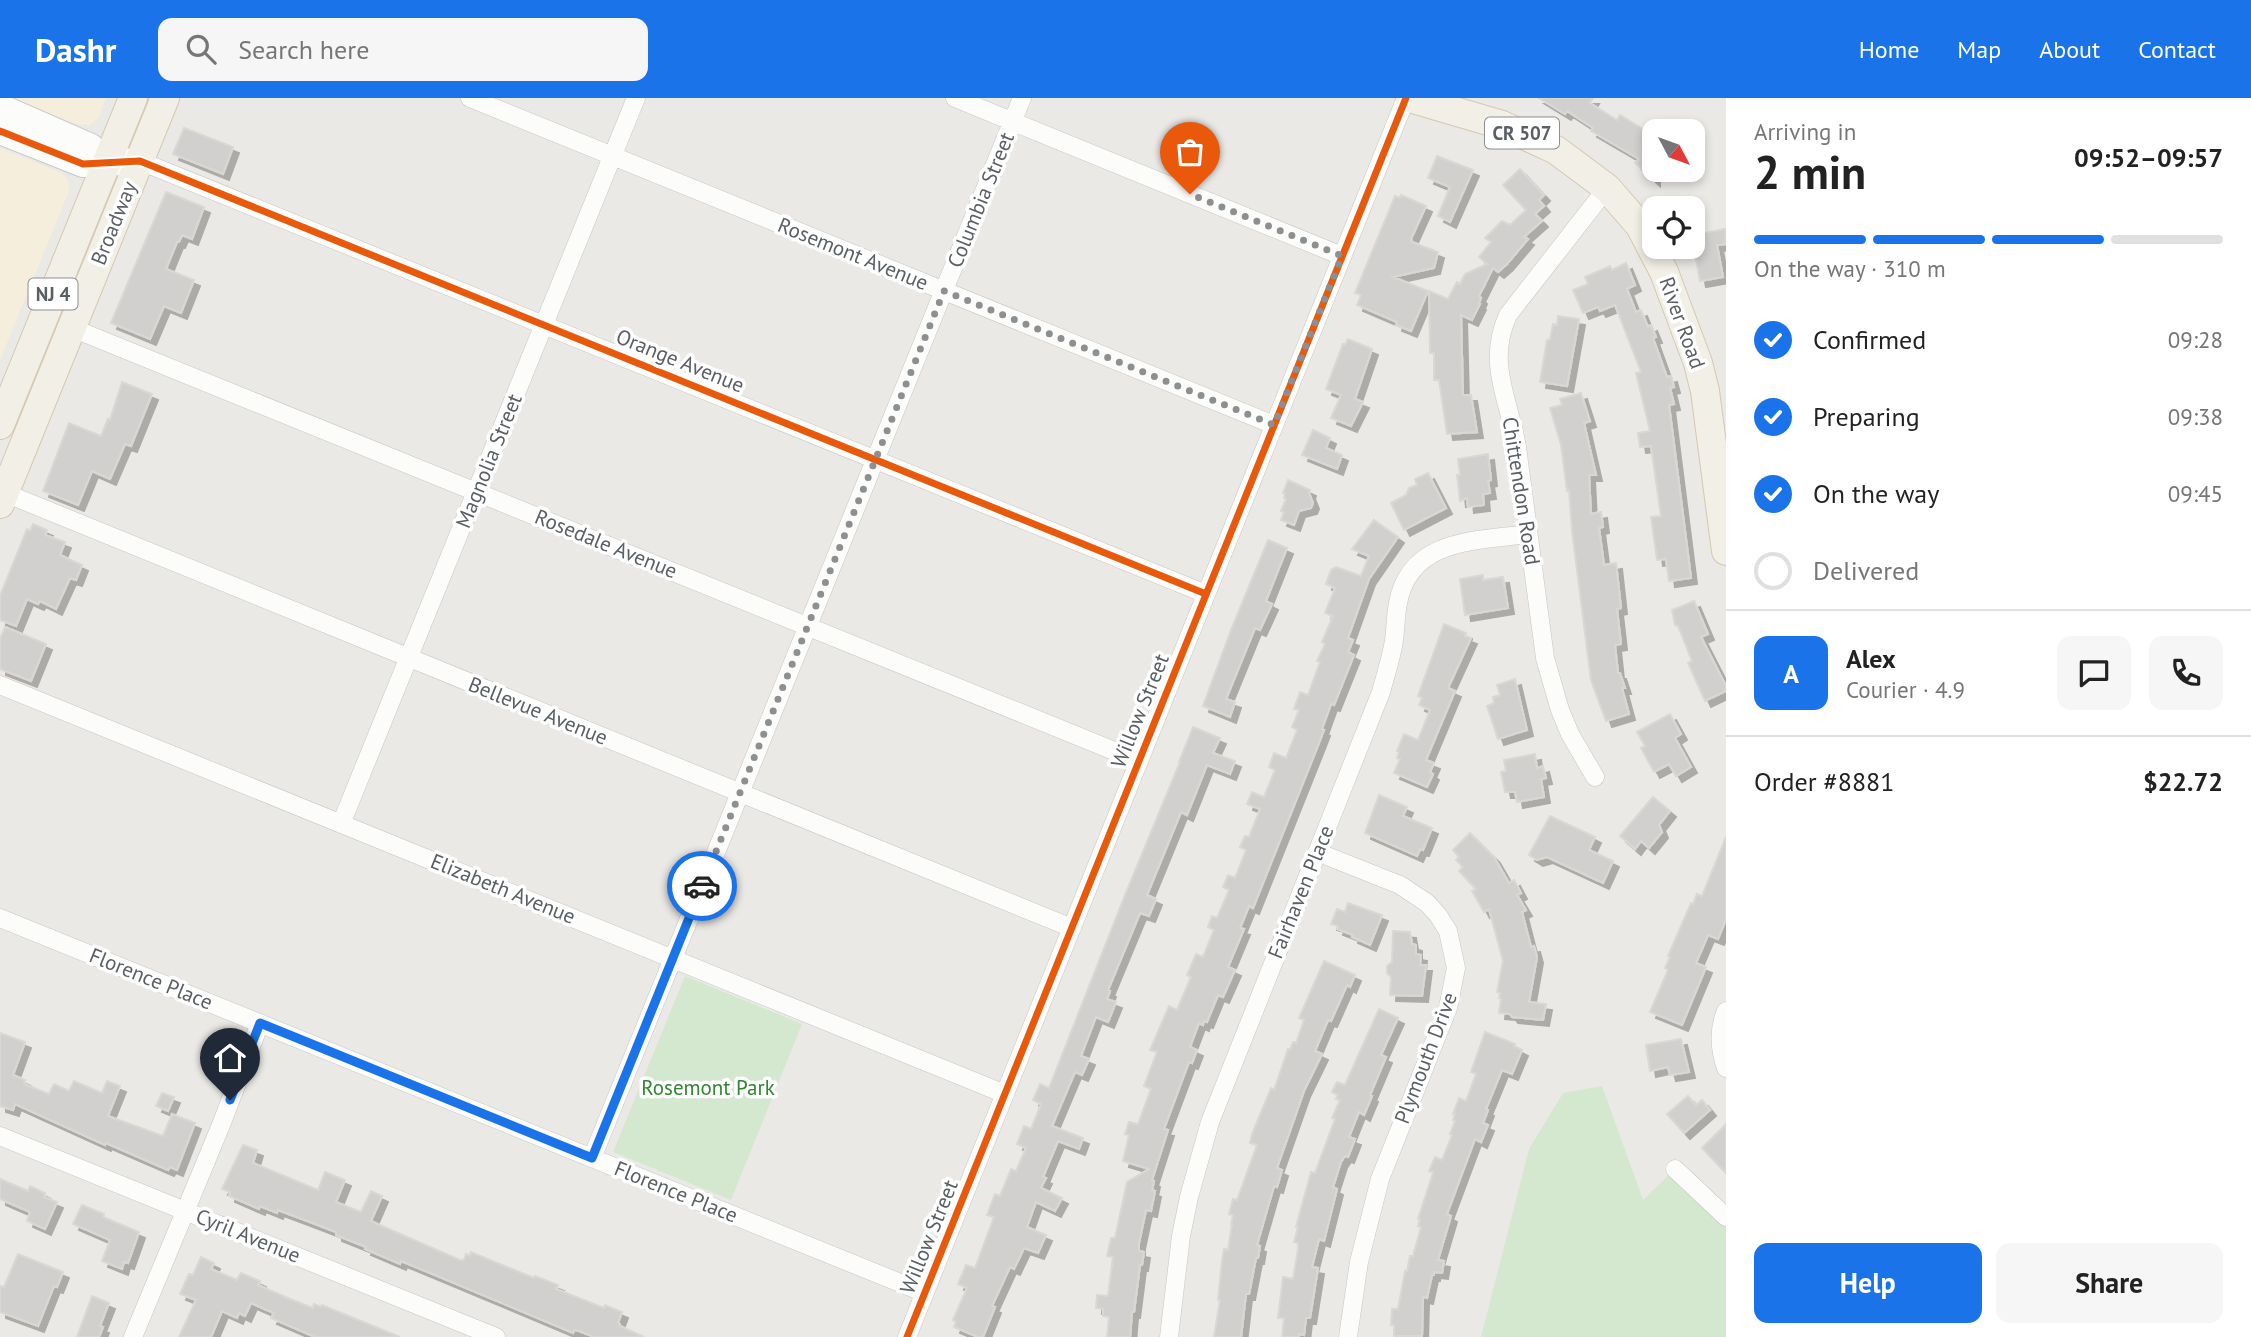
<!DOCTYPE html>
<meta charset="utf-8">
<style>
:root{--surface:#fff;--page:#f6f6f6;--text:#222;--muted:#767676;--line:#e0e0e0;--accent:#1a73e8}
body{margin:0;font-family:"PT Sans",sans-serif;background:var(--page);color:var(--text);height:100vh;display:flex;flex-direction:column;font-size:26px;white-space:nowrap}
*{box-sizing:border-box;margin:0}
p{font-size:23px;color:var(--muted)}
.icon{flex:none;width:38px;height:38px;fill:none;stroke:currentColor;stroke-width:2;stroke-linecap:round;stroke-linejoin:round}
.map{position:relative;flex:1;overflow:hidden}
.side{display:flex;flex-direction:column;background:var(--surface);width:525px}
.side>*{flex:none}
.needle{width:46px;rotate:131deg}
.buttons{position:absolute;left:1642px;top:21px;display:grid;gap:14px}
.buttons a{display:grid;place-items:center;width:63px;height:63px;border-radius:14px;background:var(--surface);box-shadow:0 4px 10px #0003;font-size:35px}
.pin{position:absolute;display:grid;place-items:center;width:60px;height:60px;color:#fff;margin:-72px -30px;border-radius:50% 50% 50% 0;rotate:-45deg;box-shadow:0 0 7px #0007}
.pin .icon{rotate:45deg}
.courier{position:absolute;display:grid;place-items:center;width:70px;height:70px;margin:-35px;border:5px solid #1a73e8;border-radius:50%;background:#fff;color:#222;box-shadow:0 2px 9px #0007}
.headline em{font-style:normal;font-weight:600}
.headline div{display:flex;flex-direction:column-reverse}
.headline{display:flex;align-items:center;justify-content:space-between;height:119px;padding:0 28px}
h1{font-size:46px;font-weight:600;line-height:52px}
.bar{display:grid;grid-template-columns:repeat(4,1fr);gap:10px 7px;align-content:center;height:84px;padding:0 28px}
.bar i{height:9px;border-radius:5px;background:var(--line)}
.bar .on{background:var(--accent)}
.bar p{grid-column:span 4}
.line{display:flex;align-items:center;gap:18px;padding:0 28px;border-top:2px solid var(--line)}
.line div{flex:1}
.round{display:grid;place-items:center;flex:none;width:74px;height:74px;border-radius:14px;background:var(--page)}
ol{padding:0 28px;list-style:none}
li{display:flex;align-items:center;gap:21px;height:77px}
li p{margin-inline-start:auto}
li .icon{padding:7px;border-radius:50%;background:var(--accent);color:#fff;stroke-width:4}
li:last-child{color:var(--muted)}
li i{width:38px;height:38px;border:4px solid var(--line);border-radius:50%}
.action{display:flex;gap:14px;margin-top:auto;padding:14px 28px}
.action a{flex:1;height:80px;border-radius:14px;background:var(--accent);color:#fff;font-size:28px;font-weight:600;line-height:80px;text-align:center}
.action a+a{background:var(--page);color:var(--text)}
header{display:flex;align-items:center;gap:42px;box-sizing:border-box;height:98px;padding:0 35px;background:var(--accent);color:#fff}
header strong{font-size:33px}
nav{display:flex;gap:38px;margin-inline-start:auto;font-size:24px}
.search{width:490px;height:63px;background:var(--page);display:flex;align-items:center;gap:18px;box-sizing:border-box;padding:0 24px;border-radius:14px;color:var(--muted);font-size:26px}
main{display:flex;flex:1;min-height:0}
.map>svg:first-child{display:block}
</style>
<header>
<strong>Dashr</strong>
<div class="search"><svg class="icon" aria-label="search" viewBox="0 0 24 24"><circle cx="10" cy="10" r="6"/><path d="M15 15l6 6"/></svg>Search here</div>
<nav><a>Home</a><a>Map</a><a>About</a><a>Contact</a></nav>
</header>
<main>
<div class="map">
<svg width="1726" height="1239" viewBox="0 0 1726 1239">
<defs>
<filter id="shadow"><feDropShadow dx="6" dy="6" stdDeviation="0" flood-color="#0004"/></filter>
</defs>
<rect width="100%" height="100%" fill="#ebe9e5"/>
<!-- commercial -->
<path fill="#f6eedd" d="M12,0H106L99,19L90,27L77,26Z
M0,50L61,75L68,82L69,93L0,262Z"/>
<!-- green -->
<path fill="#d3e8cf" d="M685,878L802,926L731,1102L613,1054Z
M1602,988L1643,1102L1675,1071L1726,1119V1239H1481L1529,1051L1563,995Z"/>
<!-- building -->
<path fill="#d2d0ce" stroke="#dad8d4" stroke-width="2" filter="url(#shadow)" d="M1539,0H1593L1590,5L1617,22L1620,17L1654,38V82L1635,65L1639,61L1591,33L1593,30L1567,13L1565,16Z
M184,30L233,49L223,76L173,56Z
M1437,58L1473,72L1450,124L1438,118L1450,89L1428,80Z
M1520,71L1544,97L1539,102L1544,108L1535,116L1542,123L1524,139L1528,141L1507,166L1498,174L1493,170L1479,198L1481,200L1479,205L1480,206L1472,222L1461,217L1463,297H1471L1477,334L1447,336L1439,282H1434V255H1430L1429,193L1448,201L1457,184L1460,186L1465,176L1487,166L1479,159L1491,144L1485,140L1502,123L1510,127L1526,112L1503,87Z
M166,94L204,109L192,141L182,137L179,144H177L166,171L194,182L181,215L164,208L150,241L111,225Z
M1401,97L1426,108L1411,141L1412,144L1438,154L1434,170L1393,179L1428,193L1411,233L1396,227L1397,224L1357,207L1361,197L1355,195L1395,98L1400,100Z
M1725,131L1726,146L1717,147L1723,179L1700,183L1695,156L1702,154L1699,136Z
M1626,165L1635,187L1627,191L1636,214L1641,212L1648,229L1651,227L1656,239L1653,240L1667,279L1671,278L1674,289L1670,290L1674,306L1669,307L1691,480L1669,483L1666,461L1657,462L1651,419L1661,418L1651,348L1640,349L1638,335L1650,333L1636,275L1641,274L1615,207L1600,213L1598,209L1583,215L1573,192L1588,186L1585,179L1610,168L1612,172Z
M1558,218L1579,221L1567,288L1540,284L1547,242H1550L1553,226L1557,227Z
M1348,241L1372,251L1355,301L1363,304L1351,328L1331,320L1341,297L1326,291L1343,246L1345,247Z
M122,284L152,296L131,348L125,346L110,381L92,373L78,407L43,393L69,325L101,338L108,321L110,322Z
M1581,295L1590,323L1584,325L1596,377H1589L1591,416L1601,414L1603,429L1599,430L1604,467L1616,465L1621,510L1617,511L1621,546L1615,547L1618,575H1620L1625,590H1622L1629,616L1606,623L1591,582L1572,433L1569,392L1567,393L1561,347L1550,310L1562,307L1560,301Z
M1313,332L1330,340L1326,350L1342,357L1337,371L1302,357Z
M1488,356L1491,382L1488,383L1490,395L1483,396L1484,407L1468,409L1467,400L1460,403L1457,377H1460L1458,361Z
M1428,375L1446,410L1404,432L1391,405L1406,397L1409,390L1417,387L1415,381Z
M1288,382L1310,392L1309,395L1313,405L1311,410L1299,413L1294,427L1281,422L1284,414L1281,413L1286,401L1284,400L1285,396L1283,395Z
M1374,422L1398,439L1369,481L1348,540L1353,542L1348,554L1354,557L1334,607L1331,606L1322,631L1324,632L1319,645L1253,810L1249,808L1240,830L1244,831L1228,869L1235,872L1223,899L1218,897L1207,924L1204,923L1203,927L1199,925L1190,949L1197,952L1192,965L1189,964L1164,1031L1168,1032L1152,1082L1154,1083L1152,1092L1155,1093L1151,1113L1146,1112L1139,1145V1153L1144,1154L1142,1167H1140L1134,1214H1132L1130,1239H1107L1109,1219L1103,1218V1211L1096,1210L1097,1197L1108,1198L1113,1159L1107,1158L1111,1140H1115L1127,1084L1149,1071L1123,1063L1129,1037L1125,1036L1129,1024L1138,1026L1151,991L1144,988L1157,954L1150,952L1169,908L1177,912L1191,879L1187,877L1196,856L1203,859L1214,832L1208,829L1212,818L1217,820L1229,792L1223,789L1228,777L1235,780L1246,752L1240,749L1245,738L1249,739L1260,711L1247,706L1252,694L1264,699L1275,672L1269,669L1274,655L1286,660L1297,632L1292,629L1299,612L1294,611L1300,594L1308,597L1320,564L1317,563L1325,546L1322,544L1333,518L1325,515L1335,490L1326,486L1331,472L1336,469L1361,478L1369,458L1352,451Z
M33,426L47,432L45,437L65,444L60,457L82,467L76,482L70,480L56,511L40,503L38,506L27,501L16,528L0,522V498L27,431L30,433Z
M1268,442L1287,450L1266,503L1272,506L1260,532L1255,530L1226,601L1235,604L1230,619L1203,608L1231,532Z
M1483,477V482L1503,479L1508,510L1465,517L1460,481Z
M1694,503L1708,536L1701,539L1726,588V593L1705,603L1688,565L1692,563L1678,528L1675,527L1672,512Z
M1444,526L1466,535L1465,538L1471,540L1448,590L1455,593L1426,662L1434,665L1430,674L1433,676L1427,689L1394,675L1400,661L1397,660L1399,654L1397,653L1404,636L1418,642L1430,612L1419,607L1422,600L1418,598Z
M5,529L46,546L31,583L0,571V541Z
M1515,581L1527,632L1498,641L1487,608L1494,605L1493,599L1500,597L1497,587Z
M1670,616L1681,636L1675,640L1691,669L1676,678L1669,666L1654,674L1641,650L1645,648L1637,634Z
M1193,629L1220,640L1213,655L1235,663L1230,676L1207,667L1187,717L1181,714L1147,797L1156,801L1149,818L1140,815L1108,892L1110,893L1107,901L1116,904L1108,924L1096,919L1081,958L1089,961L1082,977L1075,974L1052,1028L1083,1040L1079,1051L1058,1043L1043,1079L1046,1080L1041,1090L1062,1100L1055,1113L1036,1104L1027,1129L1046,1137L1038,1155L1024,1150L1014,1171L1010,1169L992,1208L995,1209L983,1239H978L954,1229L956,1224L953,1222L967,1190L958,1186L966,1167L975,1170L994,1119L987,1117L995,1096L1000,1098L1011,1071L1016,1073L1026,1050L1017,1046L1024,1028L1031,1031L1041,1006L1033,1002L1040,986L1049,990L1125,797L1180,664H1179Z
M1535,656L1537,670L1543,668L1546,680L1541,681L1544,699L1517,704L1515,694H1505L1501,674L1506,673L1504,662Z
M1379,697L1407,709L1403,718L1432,730L1423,752L1420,751L1417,758L1365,735Z
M1653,699L1670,713L1659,727L1662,734L1649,750L1641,743L1635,751L1620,738Z
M1550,718L1595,739L1589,752L1613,763L1603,785L1547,759L1537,762L1529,757Z
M1470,735L1494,759L1509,785L1514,782L1521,795L1517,797L1526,812L1522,814L1531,849L1534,848L1537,859L1529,904L1546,906L1543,922L1512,919L1510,916L1499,915L1501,901L1499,900L1500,895L1497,894L1503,863L1489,811L1484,814L1472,793L1476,791L1459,773L1463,769L1456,762L1459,759L1453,752Z
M1726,739V821L1718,841L1708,837L1696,865L1706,869L1682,927L1650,914L1668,872L1665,870L1670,859L1668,858L1691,805L1693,806L1697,796L1702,798Z
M1348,805L1382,817L1370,847L1352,839L1353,837L1337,831L1338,828L1331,826L1337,811L1345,814Z
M1393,833L1410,834L1412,846L1416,847V856L1421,857L1420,867H1426L1422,898L1390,897L1391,879L1387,875V868L1392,864Z
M1324,863L1355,877L1350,889L1347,887L1331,923L1328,922L1315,953L1322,956L1304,993L1277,1070L1282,1072L1277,1089L1274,1088L1257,1147L1260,1148L1258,1160H1256L1249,1196H1246L1241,1239H1214L1220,1202H1218L1222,1163L1224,1151L1228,1152L1232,1126H1231L1233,1117L1229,1116L1233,1101L1237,1102L1257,1047L1250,1045L1252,1036L1271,990L1274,992L1288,951L1290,952L1293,944L1296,945L1304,922L1299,920Z
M1379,911L1398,920L1381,957L1386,959L1370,997L1372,998L1364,1017L1359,1014L1349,1039L1355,1041L1348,1059L1345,1058L1341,1064L1333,1089L1337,1091L1324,1143L1319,1141L1312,1169L1318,1170L1310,1220H1306L1304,1237L1299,1236V1239H1282L1284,1220H1278L1283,1179L1293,1181L1298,1151V1145L1294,1144L1298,1129H1296L1311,1074L1315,1075L1335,1021L1332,1020L1340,1002L1336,1001L1338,997L1332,994L1337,984L1345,987Z
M1485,934L1515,946L1514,948L1522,952L1512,976L1502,972L1486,1011L1488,1012L1483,1025L1488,1027L1481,1044L1475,1041L1447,1116L1451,1118L1438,1162L1444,1163L1442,1175L1434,1174V1177H1432L1427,1200L1423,1199L1422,1238H1394V1227H1391L1392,1211H1398L1405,1173H1407L1410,1158H1413L1421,1129L1418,1128L1420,1121H1418L1432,1078L1433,1074L1429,1073L1435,1059L1442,1062L1452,1037L1450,1036L1455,1023L1453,1022L1455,1016H1453L1459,1000L1466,1003L1476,976L1471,974Z
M0,935L25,944L13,977L25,982L24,986L49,996L54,986L69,993L74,983L102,995L107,983L120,988L108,1018L163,1038L172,1016L195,1025L177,1072L170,1069L168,1072L106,1045L105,1047L15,1006L13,1012L0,1008Z
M1681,941L1689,974L1670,977L1668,969L1650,973L1646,947Z
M162,995L174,999L168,1013L156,1008Z
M1688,998L1696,1007L1702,1002L1710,1012L1684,1035L1667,1016Z
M1726,1026V1075L1702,1050Z
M243,1047L257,1052L253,1065L318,1092L325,1074L345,1082L336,1104L361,1114L371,1093L382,1098L371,1123L375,1125L460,1162H464L466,1156L470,1158L471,1154L534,1180L535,1178L558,1187L556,1191L604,1210L605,1207L622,1214L618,1225L620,1226V1228L644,1239H594L579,1233L574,1232L573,1235L435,1177L401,1163L400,1166L365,1151L366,1149L336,1137V1134L310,1124L278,1112L277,1115L260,1108L259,1111L229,1098L230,1094L222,1091Z
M0,1081L28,1093L30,1088L45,1095L44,1099L57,1104L45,1131L27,1123L30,1114L0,1101Z
M82,1107L104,1116L103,1119L139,1134L128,1165L124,1164L122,1171L102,1163L110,1142L73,1126Z
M18,1156L63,1174L57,1189L54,1188L38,1228L0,1214V1188L4,1189Z
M201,1159L214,1165L211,1171L237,1182L241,1175L260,1183L258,1187L290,1201L313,1210L314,1206L321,1209L322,1207L400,1239H315L271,1220L274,1215L251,1205L245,1218L239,1215L237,1220L222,1213L211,1239H179L196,1202L180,1196L189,1176L193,1177Z
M92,1198L109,1205L100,1228L103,1229L99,1239H77Z"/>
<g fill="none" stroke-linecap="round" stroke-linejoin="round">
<!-- street casing -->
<g stroke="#c6c6c6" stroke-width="19">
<path id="street" d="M470,0L1274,327
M955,0L1342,158
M140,63L1206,496
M72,230L1139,663
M5,395L1072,830
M0,587L1005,996
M1595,679L1570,636L1560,612L1545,560L1517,349C1509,301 1486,265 1508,217L1607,90
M341,726L636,0
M1317,754L1400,787L1427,805L1438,817L1448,833L1456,870L1448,910L1380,1081L1359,1164L1348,1239
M0,820L925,1195
M1726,913C1718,932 1719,950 1726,970
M0,1038L496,1239
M592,1060L1022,0
M1675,1071L1726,1119
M133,1239L221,1027L260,925
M907,1239L1406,0
M1169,1239L1181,1138L1189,1099L1210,1024L1381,594C1385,579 1390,564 1393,548C1396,534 1395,519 1398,505C1410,440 1477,443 1528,436"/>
</g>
<!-- secondary casing -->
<g stroke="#c7c7c7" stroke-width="28">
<path id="secondary" d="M0,9L91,49L106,66
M0,33L83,66L140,63"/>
</g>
<!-- primary casing -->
<g stroke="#d4c8b1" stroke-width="30">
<path id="primary" d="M1410,0L1502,27L1556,52L1607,90L1640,128L1664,174L1698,265L1705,293L1726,453
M0,327L133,0
M0,406L165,0"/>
</g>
<!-- street -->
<use href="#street" stroke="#fcfcfb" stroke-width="18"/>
<!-- secondary -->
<use href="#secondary" stroke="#fcfcfb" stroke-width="26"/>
<!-- primary -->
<use href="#primary" stroke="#f2efe7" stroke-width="28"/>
<!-- cycleway casing -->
<g stroke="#fff" stroke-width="11">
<path id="cycleway" d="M0,33L83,66L140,63L1206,496
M907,1239L1406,0"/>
</g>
<!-- cycleway -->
<use href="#cycleway" stroke="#e8590c" stroke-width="7"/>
</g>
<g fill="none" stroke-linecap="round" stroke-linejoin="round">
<!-- done -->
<path stroke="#8d8f91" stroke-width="7" stroke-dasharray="0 12.6" d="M702,788L944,193L1274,327L1342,158L1190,96"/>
<!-- route -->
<path stroke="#1a73e8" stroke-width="9" d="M230,1002L260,925L592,1060L702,788"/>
</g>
<g text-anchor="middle" stroke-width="7" stroke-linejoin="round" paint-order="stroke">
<!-- shield labels -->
<g fill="#fff" stroke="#8c8f92" stroke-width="2">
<rect x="1485" y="19.5" width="74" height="31" rx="5"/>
<rect x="28.5" y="180.5" width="49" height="31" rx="5"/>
</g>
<g font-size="19" font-weight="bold" fill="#5a5f64">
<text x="1522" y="42">CR 507</text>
<text x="53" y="203">NJ 4</text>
</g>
<!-- street labels -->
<g font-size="21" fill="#5a5f64" stroke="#fff">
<text transform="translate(981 102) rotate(-68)" y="7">Columbia Street</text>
<text transform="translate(114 125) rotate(-68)" y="7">Broadway</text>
<text transform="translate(853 156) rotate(22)" y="7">Rosemont Avenue</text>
<text transform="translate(1682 225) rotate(70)" y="7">River Road</text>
<text transform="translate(680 263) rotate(22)" y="7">Orange Avenue</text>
<text transform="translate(489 363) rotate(-68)" y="7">Magnolia Street</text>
<text transform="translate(1521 393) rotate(81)" y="7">Chittendon Road</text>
<text transform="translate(606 446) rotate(22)" y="7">Rosedale Avenue</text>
<text transform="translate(538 613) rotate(22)" y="7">Bellevue Avenue</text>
<text transform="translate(1140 613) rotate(-68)" y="7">Willow Street</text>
<text transform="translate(503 791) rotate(22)" y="7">Elizabeth Avenue</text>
<text transform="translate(1301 794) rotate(-68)" y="7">Fairhaven Place</text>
<text transform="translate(151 881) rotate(22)" y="7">Florence Place</text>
<text transform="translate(1426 960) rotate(-69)" y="7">Plymouth Drive</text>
<text transform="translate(676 1094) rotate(22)" y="7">Florence Place</text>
<text transform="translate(248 1138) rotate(22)" y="7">Cyril Avenue</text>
<text transform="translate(929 1139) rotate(-68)" y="7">Willow Street</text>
</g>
<!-- park labels -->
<g font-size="21" fill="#328530" stroke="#fff">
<text x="708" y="997">Rosemont Park</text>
</g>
</g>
</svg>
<div class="buttons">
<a><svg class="needle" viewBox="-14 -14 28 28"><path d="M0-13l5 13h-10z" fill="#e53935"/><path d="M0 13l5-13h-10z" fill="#767676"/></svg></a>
<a><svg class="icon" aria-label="locate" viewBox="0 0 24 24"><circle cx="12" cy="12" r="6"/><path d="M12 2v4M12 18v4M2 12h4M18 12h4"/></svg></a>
</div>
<div class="pin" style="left:1190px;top:96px;background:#ea580c"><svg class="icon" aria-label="bag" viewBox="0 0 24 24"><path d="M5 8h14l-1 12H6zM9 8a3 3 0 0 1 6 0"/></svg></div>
<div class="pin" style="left:230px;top:1002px;background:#1f2937"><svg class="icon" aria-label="home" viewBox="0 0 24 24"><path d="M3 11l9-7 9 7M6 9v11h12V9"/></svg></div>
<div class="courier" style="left:702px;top:788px"><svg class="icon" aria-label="car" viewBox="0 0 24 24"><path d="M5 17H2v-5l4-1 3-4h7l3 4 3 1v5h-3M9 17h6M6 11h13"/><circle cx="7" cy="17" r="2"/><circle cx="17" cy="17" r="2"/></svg></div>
</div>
<section class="side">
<div class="headline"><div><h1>2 min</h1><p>Arriving in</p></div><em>09:52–09:57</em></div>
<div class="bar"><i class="on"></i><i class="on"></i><i class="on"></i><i></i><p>On the way · 310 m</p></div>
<ol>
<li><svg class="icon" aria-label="check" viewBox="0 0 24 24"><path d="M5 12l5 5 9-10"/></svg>Confirmed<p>09:28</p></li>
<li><svg class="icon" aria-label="check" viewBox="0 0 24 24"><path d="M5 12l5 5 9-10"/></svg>Preparing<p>09:38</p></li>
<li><svg class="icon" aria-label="check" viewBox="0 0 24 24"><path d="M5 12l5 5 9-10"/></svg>On the way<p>09:45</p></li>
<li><i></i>Delivered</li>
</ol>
<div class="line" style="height:126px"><b class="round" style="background:var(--accent);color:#fff">A</b><div><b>Alex</b><p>Courier · 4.9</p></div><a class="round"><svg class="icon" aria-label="chat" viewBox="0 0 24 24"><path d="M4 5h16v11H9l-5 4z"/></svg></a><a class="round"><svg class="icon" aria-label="phone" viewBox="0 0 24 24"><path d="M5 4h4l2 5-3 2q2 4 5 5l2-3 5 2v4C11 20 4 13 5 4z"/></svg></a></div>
<div class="line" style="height:91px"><div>Order #8881</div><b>$22.72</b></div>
<div class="action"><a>Help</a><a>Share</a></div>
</section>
</main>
